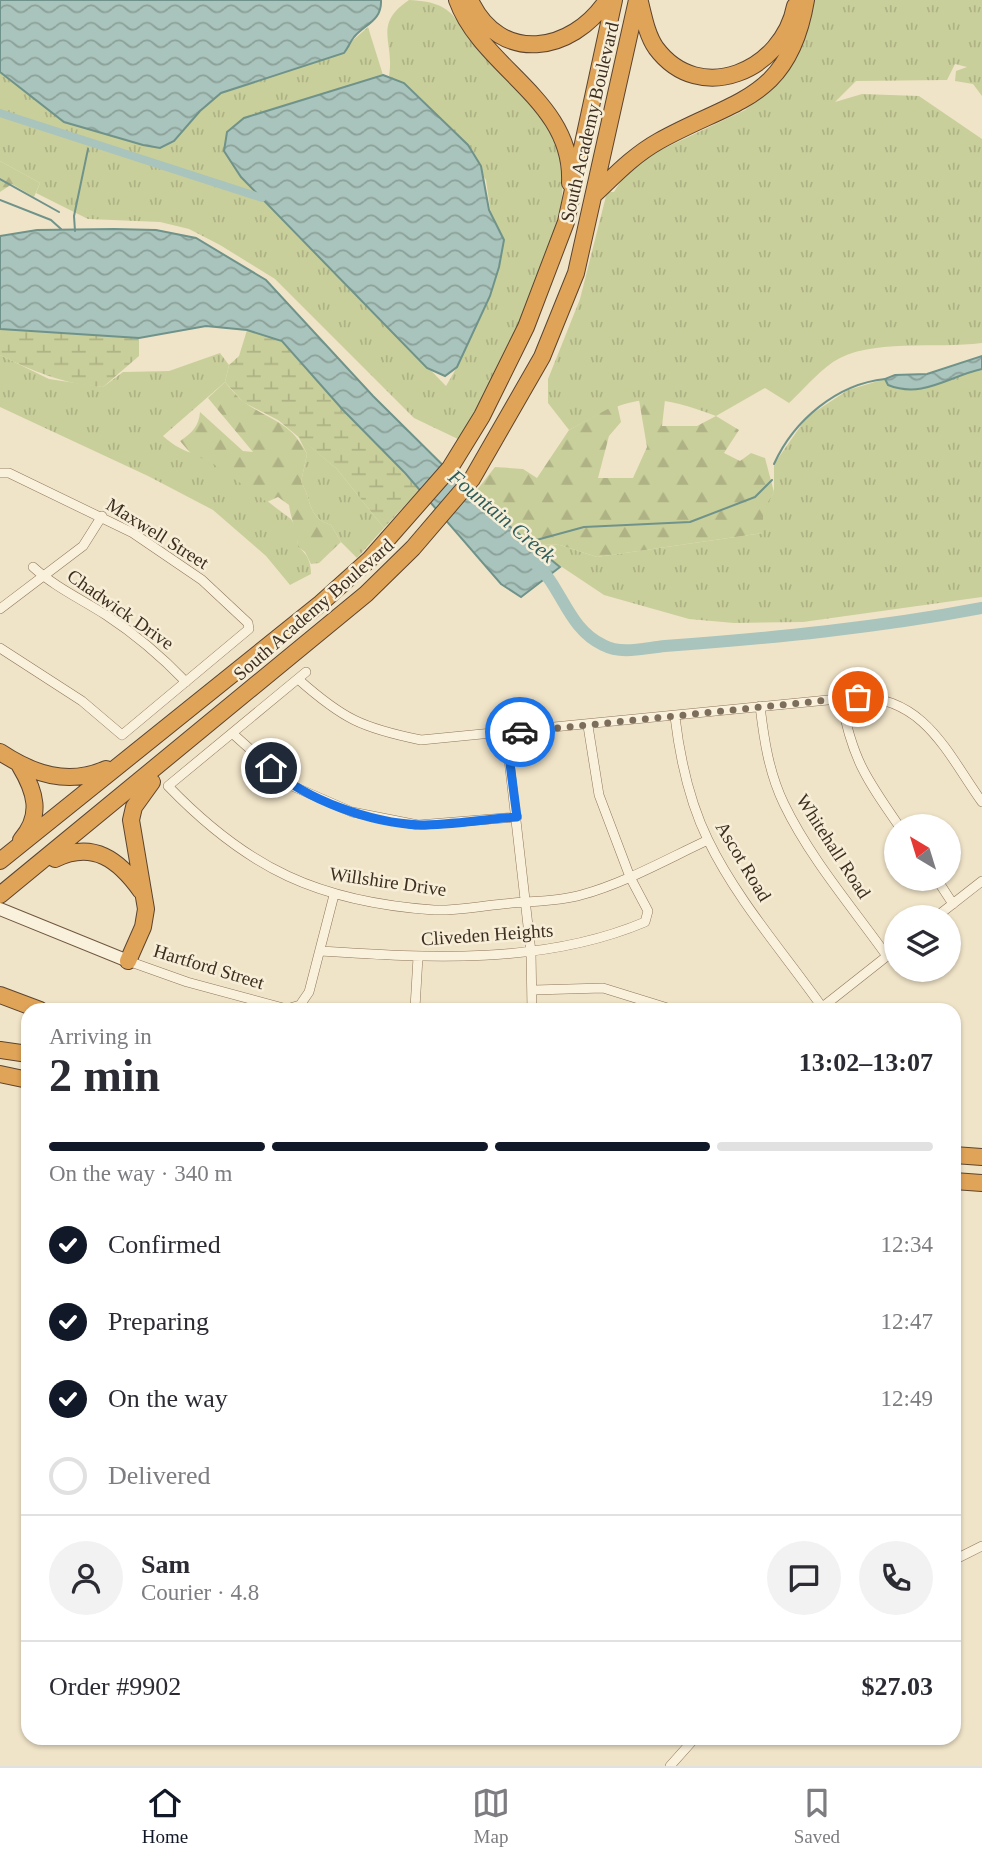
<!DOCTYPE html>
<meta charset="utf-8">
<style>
:root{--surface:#fff;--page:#f2f2f3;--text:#2b2b33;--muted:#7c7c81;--line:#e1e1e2;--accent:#111827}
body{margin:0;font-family:Georgia,serif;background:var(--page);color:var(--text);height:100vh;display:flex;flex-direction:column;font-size:26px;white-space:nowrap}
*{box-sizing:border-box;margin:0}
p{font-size:23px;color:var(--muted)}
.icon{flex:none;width:38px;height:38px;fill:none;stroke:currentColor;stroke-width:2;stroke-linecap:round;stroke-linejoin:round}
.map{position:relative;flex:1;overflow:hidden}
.panel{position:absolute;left:21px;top:1003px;width:940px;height:742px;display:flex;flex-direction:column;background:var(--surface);border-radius:21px;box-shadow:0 2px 5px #0004}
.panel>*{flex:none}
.needle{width:46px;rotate:322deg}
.fabs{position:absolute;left:884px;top:814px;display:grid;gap:14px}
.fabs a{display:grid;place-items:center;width:77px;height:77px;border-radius:50%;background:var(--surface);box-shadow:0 2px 5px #0004;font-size:35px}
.pin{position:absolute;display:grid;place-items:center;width:60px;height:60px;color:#fff;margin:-30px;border:4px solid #fff;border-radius:50%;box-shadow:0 2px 7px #0007}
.courier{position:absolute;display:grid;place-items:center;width:70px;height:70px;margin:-35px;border:5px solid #1a73e8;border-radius:50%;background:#fff;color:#222;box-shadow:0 2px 9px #0007}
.summary em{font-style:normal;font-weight:600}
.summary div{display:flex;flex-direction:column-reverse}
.summary{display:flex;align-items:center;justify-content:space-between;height:119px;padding:0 28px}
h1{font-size:46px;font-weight:600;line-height:52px}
.bar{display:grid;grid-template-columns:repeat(4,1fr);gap:10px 7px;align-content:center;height:84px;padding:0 28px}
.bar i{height:9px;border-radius:5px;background:var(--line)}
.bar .active{background:var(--accent)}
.bar p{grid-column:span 4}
.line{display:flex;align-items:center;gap:18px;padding:0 28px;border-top:2px solid var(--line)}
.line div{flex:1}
.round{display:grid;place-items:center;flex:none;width:74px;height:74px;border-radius:37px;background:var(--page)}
ol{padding:0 28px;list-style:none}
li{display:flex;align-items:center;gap:21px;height:77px}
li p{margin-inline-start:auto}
li .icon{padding:7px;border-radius:50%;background:var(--accent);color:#fff;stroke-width:4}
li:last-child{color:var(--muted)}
li i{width:38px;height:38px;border:4px solid var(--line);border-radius:50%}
.tab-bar{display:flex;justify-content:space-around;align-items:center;height:98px;border-top:2px solid var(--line);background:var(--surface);font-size:19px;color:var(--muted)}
.tab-bar a{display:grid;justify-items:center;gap:4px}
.tab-bar .active{color:var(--accent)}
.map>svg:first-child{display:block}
</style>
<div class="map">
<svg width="982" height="1766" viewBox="0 0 982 1766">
<defs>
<pattern id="grass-tufts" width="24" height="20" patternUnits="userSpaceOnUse" patternTransform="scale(1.75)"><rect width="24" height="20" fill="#c9cf9b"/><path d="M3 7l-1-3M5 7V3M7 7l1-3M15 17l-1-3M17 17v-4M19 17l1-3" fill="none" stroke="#aeb285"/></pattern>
<pattern id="forest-firs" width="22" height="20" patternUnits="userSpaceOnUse" patternTransform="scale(1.75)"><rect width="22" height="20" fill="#c9cf9b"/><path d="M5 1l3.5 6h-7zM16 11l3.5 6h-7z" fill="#aeb285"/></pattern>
<pattern id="wetland-marsh" width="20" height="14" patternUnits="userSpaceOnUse" patternTransform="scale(1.75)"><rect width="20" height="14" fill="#c9cf9b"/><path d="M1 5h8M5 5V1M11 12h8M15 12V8" fill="none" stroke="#aeb285"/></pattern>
<pattern id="water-waves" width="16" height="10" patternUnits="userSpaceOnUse" patternTransform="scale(1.75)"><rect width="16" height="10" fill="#a9c4bc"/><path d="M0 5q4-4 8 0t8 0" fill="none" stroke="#8ba098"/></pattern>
</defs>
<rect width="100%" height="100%" fill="#f0e4c8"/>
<!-- grass -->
<path fill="url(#grass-tufts)" d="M409,0C463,2 453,27 487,60C510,83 537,108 553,137C593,215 498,371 460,440L414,418L275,279L220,245L189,229L160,222L88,219L36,193L40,183L0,161V72L174,141L209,102L221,93L352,41L368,27L383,75L244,118L368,306L446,386L457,367L502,235L491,215L486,180L451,128L413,91L389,76C395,41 372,25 409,0Z
M813,0H982V96L973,84L955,81L956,71L967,67L955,64L947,80L856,81L835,102L862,94L919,96L982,139V343C937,349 869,338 833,362C817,373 803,390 789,403L765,388L716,416C648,390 632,396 569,430L548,403V379L580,299L607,192H614L631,164L745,110L780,81L804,39Z
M220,353L229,365L225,382L163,436C182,453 191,451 211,461C239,476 264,500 291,519L297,529L298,547C308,554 311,563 311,574L290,585L266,556L213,510L148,476L0,407V355L49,379L103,387L123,372L169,371Z
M982,369V597L803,622L734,623L689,619L604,595L526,543L560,545L597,557L763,533L762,510L774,492V464L807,417L848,390L885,379L888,385Z
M298,436L337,469L384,528L357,558L341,542L331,525C307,518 312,499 301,482L307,454Z"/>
<!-- forest -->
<path fill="url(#forest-firs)" d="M0,161L40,183L34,197L12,184L0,192Z
M225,382C231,389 237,397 244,402C272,422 290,421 307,454L301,482C312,499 307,518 331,525L341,542L319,563L311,564L305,552L298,547C297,531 291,520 289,505L278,497L267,502L208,460L193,456L180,441C192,433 199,426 200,412L243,451L253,452L208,398Z
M651,397L665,400L662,426H697L716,416L739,430L724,453L740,461L751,453L765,458L774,492L763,510V533L597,557L560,545L526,543L473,495L495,467L523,469L537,478L569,430L617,404L621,422L609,436L598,478H633L647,447L639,400Z"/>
<!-- wetland -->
<path fill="url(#wetland-marsh)" d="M0,327L139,338V356L103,387C64,384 34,372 0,355Z
M247,330L282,341L419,490L384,528L337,469L278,420L243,402L225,382L229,365L239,356Z"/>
<!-- water -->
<path fill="url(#water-waves)" stroke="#6f938a" stroke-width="2" d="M0,0H381C382,21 365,24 354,37C350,42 348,48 344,53L221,93L200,111L174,141L160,148L143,145L64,122L0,72Z
M383,75L404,83L468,145L481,166L489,210L504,240L499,267L490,296L457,367L445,376L427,368L241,177L224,151L227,132L244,118Z
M114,229L156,230L196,238L266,280L373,396L483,505L560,567L521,597L501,584L405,473L343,410L282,341L247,330L206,326L139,338L0,329V236L37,230Z
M982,356V369C949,376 923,399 888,385L885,379L895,375L927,374Z"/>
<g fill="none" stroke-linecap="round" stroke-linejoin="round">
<!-- stream -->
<path stroke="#6f938a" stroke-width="2" d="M0,179L59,212
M0,200L51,220L61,229
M75,231L74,216L88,149
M774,464C794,420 837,384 885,379
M529,542L584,527L690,522L755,497L772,480"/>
<!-- canal -->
<path stroke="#a9c4bc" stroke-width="8" d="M0,113L262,198"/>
<!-- river -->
<path stroke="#a9c4bc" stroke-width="12" d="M536,564C562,587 568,629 603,645C622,655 644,648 665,646C772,638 877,628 982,608"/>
<!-- street casing -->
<g stroke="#8d765c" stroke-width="10">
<path id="street" d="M0,473H9L133,533L202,580L248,623L249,629L122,735L82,701L0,648
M33,567C55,587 81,599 106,615C135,634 162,657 186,682
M0,609L83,546L102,516
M306,672L168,786C248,869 319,902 434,910C456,911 480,906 503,904C528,901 557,902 581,895C625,883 667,859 708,840
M298,679C343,719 362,728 421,740L858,697C925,698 947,753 982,802
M841,699C852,758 865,777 899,826
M760,706C764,740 769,773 784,804C810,858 852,907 887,956
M675,717C680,759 689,801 708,840C737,900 784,953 822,1007
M232,733L290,785L352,812L418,825L517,817
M506,733L531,952L532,1010
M936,878L953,904
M936,917L982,881
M320,951C428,958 543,965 645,922L648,911L630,877L599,795L588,726
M128,961L187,982L287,1009L300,1005L309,992L334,895
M534,990L603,988L674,1010
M415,1008L418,957
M820,1009L896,949
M954,1560L982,1546
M670,1766L695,1738"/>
</g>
<!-- secondary casing -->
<g stroke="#6f573f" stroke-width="14">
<path id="secondary" d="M0,909L128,961"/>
</g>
<!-- highway casing -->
<g stroke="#5b4430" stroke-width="18">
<path id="highway" d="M457,0C482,69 574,100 570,183
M470,0C500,65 572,53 607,0
M640,2C644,18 647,35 656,48C700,107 783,70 795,6
M596,193C616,174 634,155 659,141C734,99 789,101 806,0
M0,752C33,774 68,786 106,769
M20,766C35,791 43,815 21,840
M55,859C93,840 119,860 141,891
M0,861L321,603L370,559L450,468L482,416L526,327L566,222L614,0
M0,895L366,594L413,548L472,479L542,357L576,273L637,0
M128,961L143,927L146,909L131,820L134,807L152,782
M0,995L40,1010
M0,1050L28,1054
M0,1074L28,1080
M954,1155L982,1157
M954,1181L982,1183"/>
</g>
<!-- street -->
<use href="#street" stroke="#faf1dc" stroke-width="9"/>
<!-- secondary -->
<use href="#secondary" stroke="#faf1dc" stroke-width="12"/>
<!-- highway -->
<use href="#highway" stroke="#e0a458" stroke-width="16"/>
</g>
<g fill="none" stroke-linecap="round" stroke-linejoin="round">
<!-- done -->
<path stroke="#7c6e5b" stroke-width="7" stroke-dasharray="0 12.6" d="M520,732L858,697"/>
<!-- route -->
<path stroke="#1a73e8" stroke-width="9" d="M271,768C306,800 371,823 420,825C451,825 485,819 517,817L506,733L520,732"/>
</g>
<g text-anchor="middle" stroke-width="5" stroke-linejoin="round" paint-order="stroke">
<!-- street labels -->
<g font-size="19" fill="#3d2e20" stroke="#f7eed8">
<text transform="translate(589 122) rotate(-77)" y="7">South Academy Boulevard</text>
<text transform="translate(158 533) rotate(32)" y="7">Maxwell Street</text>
<text transform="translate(121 609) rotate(35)" y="7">Chadwick Drive</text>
<text transform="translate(313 609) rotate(-41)" y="7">South Academy Boulevard</text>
<text transform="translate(834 846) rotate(57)" y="7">Whitehall Road</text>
<text transform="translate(744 861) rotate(59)" y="7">Ascot Road</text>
<text transform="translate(388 881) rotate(8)" y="7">Willshire Drive</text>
<text transform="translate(487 934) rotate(-4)" y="7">Cliveden Heights</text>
<text transform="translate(209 966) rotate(17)" y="7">Hartford Street</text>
</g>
<!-- water labels -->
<g font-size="21" font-style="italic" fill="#2f5d5a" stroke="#f7eed8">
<text transform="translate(502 516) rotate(40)" y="7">Fountain Creek</text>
</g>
</g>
</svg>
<div class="fabs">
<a><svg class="needle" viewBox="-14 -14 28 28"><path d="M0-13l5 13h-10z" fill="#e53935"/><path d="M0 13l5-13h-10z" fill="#7c7c81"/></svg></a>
<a><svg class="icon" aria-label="layers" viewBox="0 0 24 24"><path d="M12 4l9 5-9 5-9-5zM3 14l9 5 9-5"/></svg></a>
</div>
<div class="pin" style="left:858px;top:697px;background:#ea580c"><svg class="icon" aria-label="bag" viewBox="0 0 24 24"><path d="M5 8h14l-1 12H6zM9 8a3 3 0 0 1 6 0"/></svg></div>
<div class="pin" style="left:271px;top:768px;background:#1f2937"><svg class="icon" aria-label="home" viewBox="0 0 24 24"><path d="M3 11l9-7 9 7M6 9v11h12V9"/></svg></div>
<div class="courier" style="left:520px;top:732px"><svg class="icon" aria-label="car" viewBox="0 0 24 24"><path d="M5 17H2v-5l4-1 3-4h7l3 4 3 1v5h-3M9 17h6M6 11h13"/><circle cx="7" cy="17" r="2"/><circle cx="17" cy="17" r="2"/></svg></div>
<section class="panel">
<div class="summary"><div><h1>2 min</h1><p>Arriving in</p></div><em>13:02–13:07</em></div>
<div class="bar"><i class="active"></i><i class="active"></i><i class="active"></i><i></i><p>On the way · 340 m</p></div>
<ol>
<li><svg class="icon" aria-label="check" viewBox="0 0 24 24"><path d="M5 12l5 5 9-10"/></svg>Confirmed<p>12:34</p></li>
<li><svg class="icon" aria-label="check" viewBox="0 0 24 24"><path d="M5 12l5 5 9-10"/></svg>Preparing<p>12:47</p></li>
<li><svg class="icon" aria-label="check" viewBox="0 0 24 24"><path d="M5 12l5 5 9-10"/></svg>On the way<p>12:49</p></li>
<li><i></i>Delivered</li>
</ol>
<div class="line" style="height:126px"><a class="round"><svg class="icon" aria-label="person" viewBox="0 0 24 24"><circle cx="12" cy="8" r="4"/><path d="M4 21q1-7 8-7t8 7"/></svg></a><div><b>Sam</b><p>Courier · 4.8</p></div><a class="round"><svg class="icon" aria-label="chat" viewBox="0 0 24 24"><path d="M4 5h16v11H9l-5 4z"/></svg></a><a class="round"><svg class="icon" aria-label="phone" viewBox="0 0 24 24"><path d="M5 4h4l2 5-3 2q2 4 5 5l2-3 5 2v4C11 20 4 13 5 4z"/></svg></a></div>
<div class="line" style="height:91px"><div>Order #9902</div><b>$27.03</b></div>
</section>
</div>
<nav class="tab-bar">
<a class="active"><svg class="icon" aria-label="home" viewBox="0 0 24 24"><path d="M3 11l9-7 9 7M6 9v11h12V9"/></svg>Home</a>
<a><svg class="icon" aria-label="map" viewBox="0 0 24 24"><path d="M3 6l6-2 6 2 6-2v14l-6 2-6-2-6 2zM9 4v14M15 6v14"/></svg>Map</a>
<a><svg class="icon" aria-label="saved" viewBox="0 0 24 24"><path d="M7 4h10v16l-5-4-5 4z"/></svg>Saved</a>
</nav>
